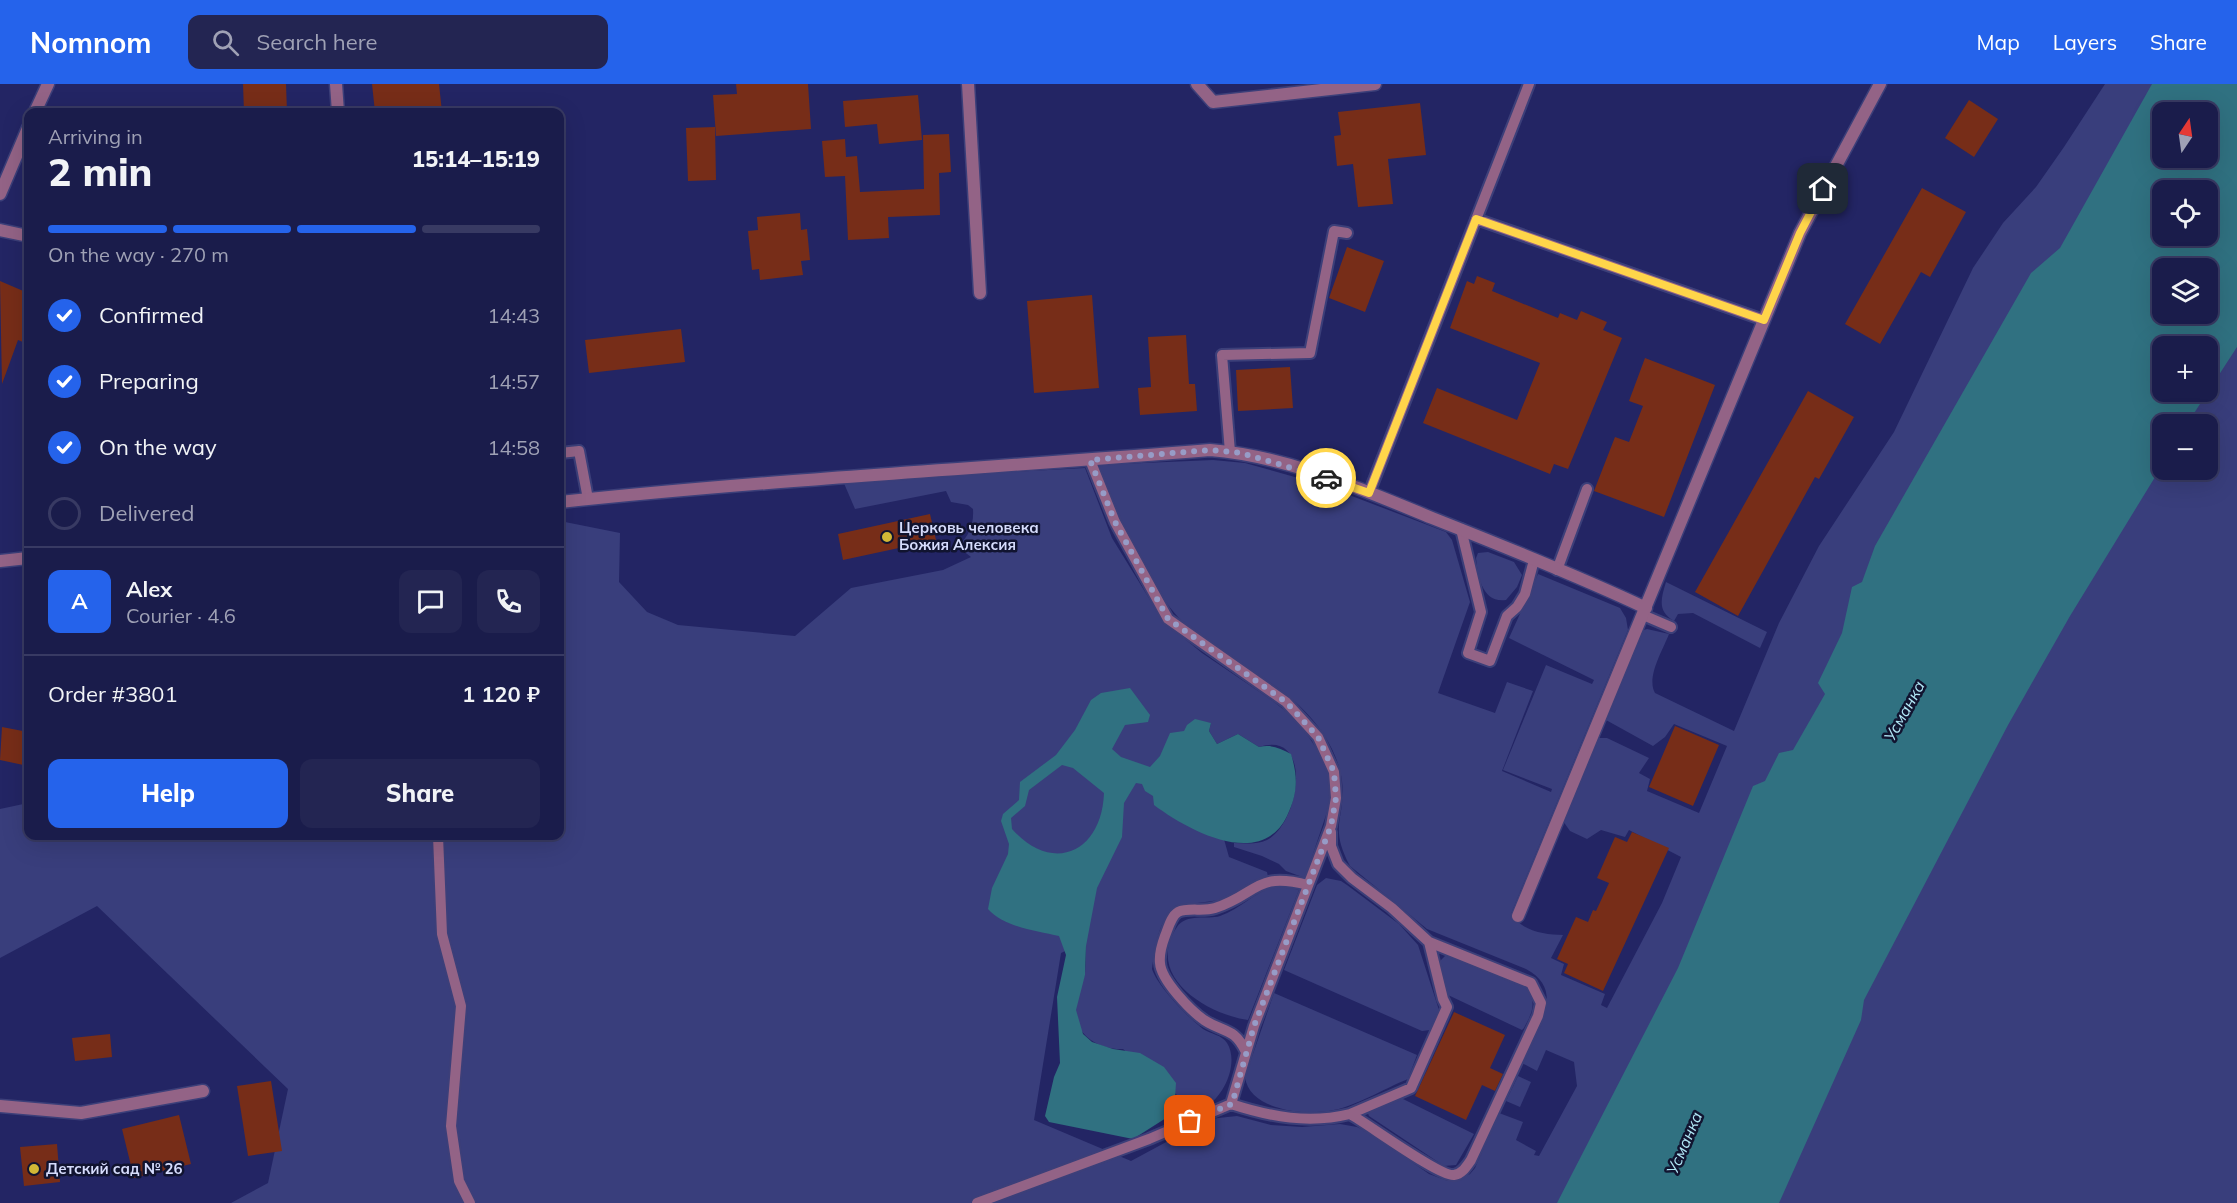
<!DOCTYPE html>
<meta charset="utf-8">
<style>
:root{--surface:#1a1c4b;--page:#232552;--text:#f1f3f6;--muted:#9fa1b5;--line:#383a63;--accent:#2563eb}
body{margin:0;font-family:Mulish,sans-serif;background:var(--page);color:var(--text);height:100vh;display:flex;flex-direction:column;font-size:22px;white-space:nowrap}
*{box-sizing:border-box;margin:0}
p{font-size:20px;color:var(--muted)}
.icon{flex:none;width:33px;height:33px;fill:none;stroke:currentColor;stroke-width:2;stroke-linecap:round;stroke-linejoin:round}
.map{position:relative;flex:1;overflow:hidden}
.details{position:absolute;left:24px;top:24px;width:540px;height:732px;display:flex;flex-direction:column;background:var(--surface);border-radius:12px;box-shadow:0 6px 24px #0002,0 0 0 2px var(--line)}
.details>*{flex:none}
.needle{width:39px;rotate:13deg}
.tools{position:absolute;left:2152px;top:18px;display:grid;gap:12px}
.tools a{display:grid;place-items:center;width:66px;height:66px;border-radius:12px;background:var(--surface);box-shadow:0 6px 24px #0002,0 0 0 2px var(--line);font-size:30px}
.pin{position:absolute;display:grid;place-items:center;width:51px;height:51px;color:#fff;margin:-26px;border-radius:12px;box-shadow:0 3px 9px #0006}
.courier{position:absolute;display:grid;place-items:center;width:60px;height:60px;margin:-30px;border:4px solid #ffd54a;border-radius:50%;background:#fff;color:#222;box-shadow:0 2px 8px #0007}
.headline em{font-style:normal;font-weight:800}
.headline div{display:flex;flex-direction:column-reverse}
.headline{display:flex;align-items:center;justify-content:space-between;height:102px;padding:0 24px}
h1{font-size:39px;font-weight:800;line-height:45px}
.bar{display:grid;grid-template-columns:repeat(4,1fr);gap:9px 6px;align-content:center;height:72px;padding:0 24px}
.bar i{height:8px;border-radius:4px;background:var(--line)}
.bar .current{background:var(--accent)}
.bar p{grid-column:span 4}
.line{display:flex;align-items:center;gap:15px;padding:0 24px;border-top:2px solid var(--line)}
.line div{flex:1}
.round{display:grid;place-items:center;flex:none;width:63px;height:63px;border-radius:12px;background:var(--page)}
ol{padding:0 24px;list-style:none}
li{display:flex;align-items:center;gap:18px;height:66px}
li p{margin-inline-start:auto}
li .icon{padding:6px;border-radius:50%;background:var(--accent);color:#fff;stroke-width:4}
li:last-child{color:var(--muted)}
li i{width:33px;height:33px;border:3px solid var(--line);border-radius:50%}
.cta{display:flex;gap:12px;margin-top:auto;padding:12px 24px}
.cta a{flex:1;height:69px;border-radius:12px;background:var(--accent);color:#fff;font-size:24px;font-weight:800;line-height:69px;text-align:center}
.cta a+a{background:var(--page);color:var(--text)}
header{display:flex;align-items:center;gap:36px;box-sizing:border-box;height:84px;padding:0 30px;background:var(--accent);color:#fff}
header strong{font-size:28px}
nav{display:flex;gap:33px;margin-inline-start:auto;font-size:21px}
.search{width:420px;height:54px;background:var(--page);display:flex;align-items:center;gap:15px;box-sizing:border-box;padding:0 21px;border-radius:12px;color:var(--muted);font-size:22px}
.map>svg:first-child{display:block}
</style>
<header>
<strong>Nomnom</strong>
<div class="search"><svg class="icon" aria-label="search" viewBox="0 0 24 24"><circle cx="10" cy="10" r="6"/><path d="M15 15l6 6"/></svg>Search here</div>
<nav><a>Map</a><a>Layers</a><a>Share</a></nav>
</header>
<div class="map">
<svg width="2237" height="1119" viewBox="0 0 2237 1119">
<rect width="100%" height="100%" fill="#232564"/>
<!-- green -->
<path fill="#393e7c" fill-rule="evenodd" d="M2105,0H2237V1119H231L268,1099L288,1005L97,822L0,874V725L28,719V752H560V437L620,449L619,498L647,528L678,541L795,552L851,504L943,486L971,473L958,463C969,451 974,441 973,425L968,421L951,418L946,407L855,425L843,397L1085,384L1112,454L1163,537L1202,569L1273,617L1299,638L1320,670L1330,695L1331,716L1305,794L1286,787L1279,780L1262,772L1234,763V759C1246,759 1256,761 1267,756C1300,739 1314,645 1259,663L1238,650L1217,660L1209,647L1211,639L1191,638L1229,773L1267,788L1268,793L1220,816L1175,822C1158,837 1155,864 1152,885C1158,903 1188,933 1203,945C1211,950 1222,951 1227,959C1239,978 1225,1010 1208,1021C1201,1026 1191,1029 1183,1034L1174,1029L1177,1011L1123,965C1097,966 1072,949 1075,921C1077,910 1083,900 1085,889C1086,879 1086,867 1086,857L1061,869L1034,1036L1131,1077L1209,1035L1237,1032L1271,1041L1302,1043L1340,1040L1357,1043L1372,1050L1429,1090L1448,1097L1458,1096L1470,1090L1475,1084L1499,1029L1523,1038L1516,1056L1536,1067L1534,1071L1539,1072L1577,1002L1574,978L1546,966L1537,987L1522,979C1536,949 1568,907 1526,885L1427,845L1350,782C1328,741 1346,735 1342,697C1340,681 1333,665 1324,651C1292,601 1236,583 1192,547C1151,512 1117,431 1097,381L1213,376L1245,379L1323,401L1446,448L1452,456L1470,518L1438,609L1495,629L1507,598L1533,607L1502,687L1551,708L1552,705L1503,686L1546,581L1592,600L1594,596L1509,554L1538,490L1620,524L1626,534L1628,546L1511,830C1522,847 1544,851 1563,851L1551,874L1564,880L1561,891L1605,910L1601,921L1607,924L1662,819L1681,773L1629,746L1625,753L1601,746L1587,755L1570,747L1563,737L1598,654H1607L1649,674L1639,689L1650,695L1647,707L1699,729L1727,662L1674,640L1665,653L1653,662L1606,636L1641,547L1647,545L1669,550C1663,566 1646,593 1655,609L1734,647L1779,539L1819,462L1894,348L1973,184L2003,139L2036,103L2064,63ZM2163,28H2208V74H2163ZM2163,106H2208V152H2163ZM2163,184H2208V230H2163ZM2163,262H2208V308H2163ZM2163,340H2208V386H2163Z
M1488,468L1514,478L1522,491L1517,503L1506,516C1482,519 1478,493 1476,474L1478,469Z
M1666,498L1767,548L1760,564L1693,529L1678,530L1674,537C1657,527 1661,515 1666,498Z
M1326,794L1341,797L1347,801L1399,840L1418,861L1439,926L1430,946L1422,947L1284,886L1317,801Z
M1281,801L1299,806L1248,936C1206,930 1144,892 1177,843C1186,829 1207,836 1220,832C1243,824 1256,805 1281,801Z
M1445,872H1452L1525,903C1538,918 1532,929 1524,944L1522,946L1448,911L1440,877Z
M1274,909L1417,971L1408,995C1383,1005 1355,1023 1329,1027C1303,1031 1249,1026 1245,993Z
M1518,992L1531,998L1520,1023L1506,1017Z
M1401,1014L1474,1050L1456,1081L1444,1082L1369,1032L1367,1027Z"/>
<!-- water -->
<path fill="#307181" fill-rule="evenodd" d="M2152,0H2237V263L2187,340H2163V380L2070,532L2008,641L1864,916L1861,936L1779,1119H1557L1678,884L1753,702L1765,697L1779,669L1793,666L1825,610L1818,599L1842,549L1852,503L1862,498L1875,462L2031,189L2060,164ZM2163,28H2208V74H2163ZM2163,106H2208V152H2163ZM2163,184H2208V230H2163ZM2163,262H2208V308H2163Z
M1130,604L1150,631L1148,638L1125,641L1112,665L1121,673L1150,683L1160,672L1170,649L1184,647L1187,641L1195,635L1211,639L1209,647L1217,660L1238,650L1259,663C1271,660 1280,664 1291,670C1298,693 1298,709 1287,732C1261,786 1189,747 1154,721L1153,712L1145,707L1142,700L1136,699L1124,719L1122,753L1097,804L1086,862L1085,891L1076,926L1083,950L1092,958L1113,965L1140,969L1164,983L1176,999L1174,1029L1133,1055L1049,1038L1045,1032L1054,993L1060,979L1057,913L1066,871L1059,852C1036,847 1004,843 988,825L992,804L1008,770L1009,760L1001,737L1003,730L1019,716L1020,698L1056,671L1075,646L1091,616L1101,609ZM1062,681L1073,684L1104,709C1102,768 1053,791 1012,745L1011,734L1025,722L1029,706Z"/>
<!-- building -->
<path fill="#772d18" d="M243,0H286L287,28H244Z
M372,0H439L442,28H375Z
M736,0H808L811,45L716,52L713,11L737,10Z
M918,11L922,56L879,60L877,40L845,43L843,17Z
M1969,16L1998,35L1974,73L1945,54Z
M1420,19L1426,71L1388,75L1393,120L1358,123L1353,80L1337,82L1334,52L1341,51L1338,28Z
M715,43L716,96L688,97L686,44Z
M949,50L951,88L939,89L940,131L888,133L889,154L848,156L845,92L825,93L822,57L845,55L846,73L857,72L860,108L924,105L923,51Z
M1922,104L1966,128L1930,193L1921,188L1880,260L1845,240Z
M800,129L801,146L807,145L810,176L801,177L803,191L760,196L759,185L752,186L748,147L758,146L757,133Z
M1347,163L1384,177L1365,228L1329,214Z
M1477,192L1495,199L1492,207L1558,234L1560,229L1577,236L1581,227L1607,238L1603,246L1622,254L1568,385L1554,380L1550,390L1423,339L1437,304L1517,336L1540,279L1450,244L1467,197L1474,200Z
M0,197L28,209V260L18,256L2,300Z
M1092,211L1099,304L1034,309L1027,217Z
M681,245L685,278L589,289L585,256Z
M1186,251L1189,300H1195L1197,327L1140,331L1138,304L1151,303L1148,253Z
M1645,274L1715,301L1664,433L1594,407L1615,353L1629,358L1643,322L1629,317Z
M1290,283L1293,324L1238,327L1236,286Z
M1808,307L1854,333L1819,395L1815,393L1738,532L1695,508Z
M930,430L936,456L843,476L838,450Z
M1675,642L1719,661L1693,722L1649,703Z
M2,643L28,648V682L0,676Z
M1632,748L1669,764L1603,907L1564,889L1568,880L1557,875L1576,833L1588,838L1593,826L1596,827L1609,799L1597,794L1615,753L1627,758Z
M1454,928L1505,951L1490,984L1503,990L1495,1007L1482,1001L1466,1036L1415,1012Z
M110,950L112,973L75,977L72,954Z
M271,997L282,1067L248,1072L237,1002Z
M179,1031L191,1080L134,1094L122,1045Z
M57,1060L60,1098L24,1102L20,1063Z"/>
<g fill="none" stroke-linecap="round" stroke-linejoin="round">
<!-- lane casing -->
<g stroke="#3c3f79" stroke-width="14">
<path id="lane" d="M1476,135L1764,236
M1230,368L1222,271L1310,269L1334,147L1347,149
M560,369L579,367L588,415
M1369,409L1529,0
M1461,445L1481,528L1468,569L1490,577L1507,532L1517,523L1525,510L1534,476
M1557,486L1587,405
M1643,531L1671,543
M438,752L442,850L461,922L451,1042L459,1097L470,1119
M1246,968C1234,943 1224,949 1204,936C1190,926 1161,896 1160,879C1159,870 1162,860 1165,852C1168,845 1171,832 1178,828C1189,823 1203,828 1215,824C1258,810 1255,787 1308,801
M1231,1020C1271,1033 1309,1040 1350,1030C1368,1040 1440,1093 1454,1091C1462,1090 1466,1083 1471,1076L1538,932L1541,919L1531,899L1429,858L1392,824L1352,794L1338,780L1331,762V748
M1350,1030L1411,1004L1447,923L1443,915L1429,858
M977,1119L1149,1055L1231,1020L1254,942L1331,742L1336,714L1334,688L1318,653L1286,618L1168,535L1115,438L1090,376"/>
</g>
<!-- street casing -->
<g stroke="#3c3f79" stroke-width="15">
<path id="street" d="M336,0L338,28
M968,0L980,209
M1197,0L1213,18L1375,0
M35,28L48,0
M0,110L28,44
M0,146L28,152
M560,418C776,395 993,384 1210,366C1287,372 1361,405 1432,434C1503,462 1576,491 1646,524
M0,477L28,474
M1518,832L1800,149L1880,0
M0,1022L81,1029L203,1007"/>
</g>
<!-- lane -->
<use href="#lane" stroke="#936386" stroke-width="10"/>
<!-- street -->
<use href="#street" stroke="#936386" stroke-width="12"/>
</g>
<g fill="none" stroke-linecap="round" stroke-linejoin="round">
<!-- done -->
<path stroke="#979cc7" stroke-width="6" stroke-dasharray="0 10.8" d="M1190,1037L1232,1020L1254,942L1331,742L1336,714L1334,688L1318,653L1286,618L1168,535L1115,438L1090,376L1210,366L1241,369L1326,394"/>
<!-- route -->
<path stroke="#ffd54a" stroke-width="8" d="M1326,394L1369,409L1476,135L1764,236L1800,149L1823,105"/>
</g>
<!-- markers -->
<g fill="#d2b736" stroke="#111430" stroke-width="2">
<circle cx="887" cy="453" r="6"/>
<circle cx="34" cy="1085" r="6"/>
</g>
<g text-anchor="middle" stroke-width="5" stroke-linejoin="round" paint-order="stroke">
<!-- poi labels -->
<g font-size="15" font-weight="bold" fill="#d6dcfc" stroke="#111430" text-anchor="start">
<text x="899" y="449">Церковь человека<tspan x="899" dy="17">Божия Алексия</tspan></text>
<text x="46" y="1090">Детский сад № 26</text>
</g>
<!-- water labels -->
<g font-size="16" font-style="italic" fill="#b1e7f6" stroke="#111430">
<text transform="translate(1904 627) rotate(-61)" y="6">Усманка</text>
<text transform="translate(1684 1059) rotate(-67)" y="6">Усманка</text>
</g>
</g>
</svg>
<div class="tools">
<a><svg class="needle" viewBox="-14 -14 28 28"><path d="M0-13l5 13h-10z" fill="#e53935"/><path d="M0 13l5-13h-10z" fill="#9fa1b5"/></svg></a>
<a><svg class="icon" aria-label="locate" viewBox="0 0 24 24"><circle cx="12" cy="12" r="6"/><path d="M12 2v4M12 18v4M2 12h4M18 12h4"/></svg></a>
<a><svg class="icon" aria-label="layers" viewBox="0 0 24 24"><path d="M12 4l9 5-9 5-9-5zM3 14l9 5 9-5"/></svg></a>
<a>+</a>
<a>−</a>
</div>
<div class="pin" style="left:1190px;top:1037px;background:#ea580c"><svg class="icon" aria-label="bag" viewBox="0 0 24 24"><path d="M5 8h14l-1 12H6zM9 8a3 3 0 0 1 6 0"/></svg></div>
<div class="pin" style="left:1823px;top:105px;background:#1f2937"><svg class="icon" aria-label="home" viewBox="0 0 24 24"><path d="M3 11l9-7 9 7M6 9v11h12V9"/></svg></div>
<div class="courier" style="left:1326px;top:394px"><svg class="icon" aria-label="car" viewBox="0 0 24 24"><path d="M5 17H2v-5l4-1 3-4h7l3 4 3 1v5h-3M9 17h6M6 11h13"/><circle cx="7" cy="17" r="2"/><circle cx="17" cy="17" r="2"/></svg></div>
<section class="details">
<div class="headline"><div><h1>2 min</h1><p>Arriving in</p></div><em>15:14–15:19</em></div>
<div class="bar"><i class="current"></i><i class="current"></i><i class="current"></i><i></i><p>On the way · 270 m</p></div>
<ol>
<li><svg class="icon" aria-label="check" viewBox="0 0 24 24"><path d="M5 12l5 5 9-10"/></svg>Confirmed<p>14:43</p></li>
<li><svg class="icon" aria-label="check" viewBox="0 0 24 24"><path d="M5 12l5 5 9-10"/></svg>Preparing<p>14:57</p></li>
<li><svg class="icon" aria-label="check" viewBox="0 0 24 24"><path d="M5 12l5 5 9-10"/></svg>On the way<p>14:58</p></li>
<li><i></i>Delivered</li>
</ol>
<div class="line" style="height:108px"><b class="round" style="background:var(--accent);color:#fff">A</b><div><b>Alex</b><p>Courier · 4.6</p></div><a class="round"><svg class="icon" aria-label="chat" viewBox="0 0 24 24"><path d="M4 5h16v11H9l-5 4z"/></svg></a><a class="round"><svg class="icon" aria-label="phone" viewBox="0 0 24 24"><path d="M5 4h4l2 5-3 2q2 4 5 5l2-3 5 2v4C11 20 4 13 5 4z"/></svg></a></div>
<div class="line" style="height:78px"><div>Order #3801</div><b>1 120 ₽</b></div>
<div class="cta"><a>Help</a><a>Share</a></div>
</section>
</div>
